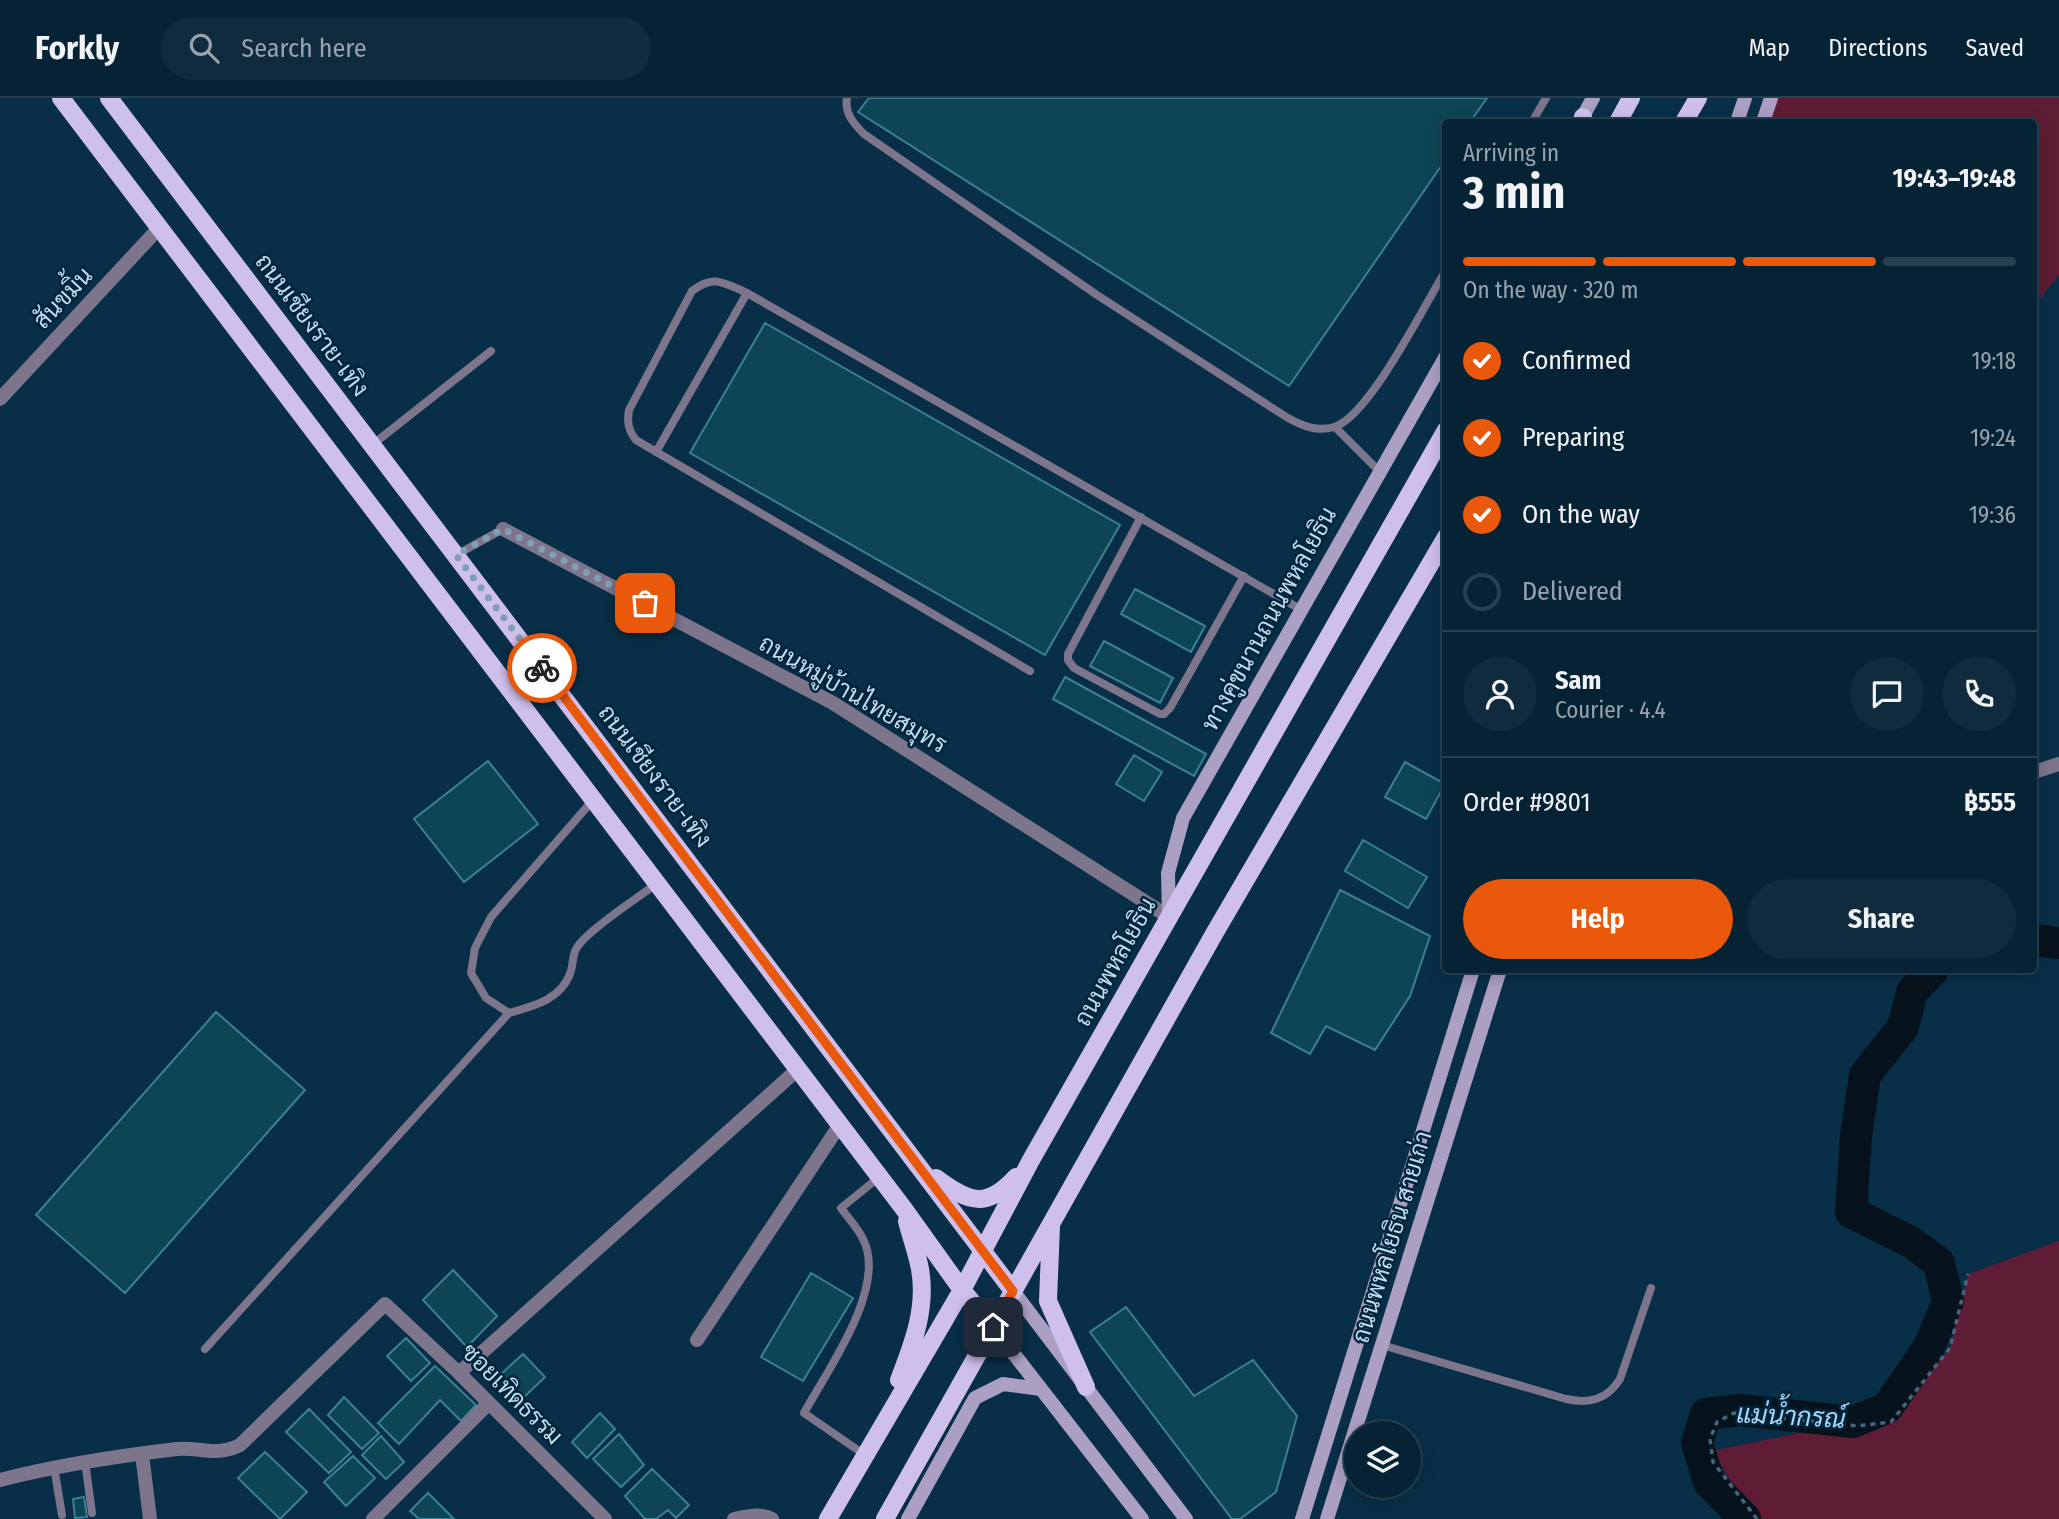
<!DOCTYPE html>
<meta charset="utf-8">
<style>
:root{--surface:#062335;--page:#0f2b3d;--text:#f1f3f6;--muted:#98a4ad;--line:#274050;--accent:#ea580c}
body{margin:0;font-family:"Fira Sans Condensed",Sarabun,sans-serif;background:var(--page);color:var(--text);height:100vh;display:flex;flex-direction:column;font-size:26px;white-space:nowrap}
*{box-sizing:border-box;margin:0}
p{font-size:23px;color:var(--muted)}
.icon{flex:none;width:38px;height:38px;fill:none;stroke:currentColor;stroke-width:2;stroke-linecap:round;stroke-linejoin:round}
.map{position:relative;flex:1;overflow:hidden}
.panel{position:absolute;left:1442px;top:21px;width:595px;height:854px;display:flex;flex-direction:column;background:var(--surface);border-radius:7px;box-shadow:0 4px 18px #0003,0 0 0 2px var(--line)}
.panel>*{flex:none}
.tools{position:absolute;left:1344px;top:1323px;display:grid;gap:14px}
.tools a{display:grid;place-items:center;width:77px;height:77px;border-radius:50%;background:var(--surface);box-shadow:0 4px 18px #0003,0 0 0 2px var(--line);font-size:35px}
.pin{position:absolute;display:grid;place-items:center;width:60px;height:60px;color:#fff;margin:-30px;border-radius:14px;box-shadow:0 4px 10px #0006}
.courier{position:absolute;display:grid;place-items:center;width:70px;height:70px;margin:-35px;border:5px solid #ea580c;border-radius:50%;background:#fff;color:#222;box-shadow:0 2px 9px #0007}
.overview em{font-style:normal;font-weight:700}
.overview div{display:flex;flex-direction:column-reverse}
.overview{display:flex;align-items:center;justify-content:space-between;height:119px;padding:0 21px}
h1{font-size:46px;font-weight:700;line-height:52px}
.bar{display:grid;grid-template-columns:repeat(4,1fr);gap:10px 7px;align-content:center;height:84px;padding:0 21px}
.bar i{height:9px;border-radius:5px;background:var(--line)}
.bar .active{background:var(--accent)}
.bar p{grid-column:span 4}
.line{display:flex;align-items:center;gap:18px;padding:0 21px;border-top:2px solid var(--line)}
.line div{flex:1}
.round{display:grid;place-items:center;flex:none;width:74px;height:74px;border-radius:37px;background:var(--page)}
ol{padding:0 21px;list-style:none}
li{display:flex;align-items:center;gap:21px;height:77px}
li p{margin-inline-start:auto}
li .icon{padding:7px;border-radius:50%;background:var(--accent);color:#fff;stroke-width:4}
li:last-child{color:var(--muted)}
li i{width:38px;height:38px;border:4px solid var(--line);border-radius:50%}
.primary-button{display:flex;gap:14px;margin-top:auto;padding:14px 21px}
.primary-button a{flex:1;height:80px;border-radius:42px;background:var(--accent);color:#fff;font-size:28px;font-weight:700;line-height:80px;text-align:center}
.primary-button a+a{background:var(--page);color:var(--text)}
header{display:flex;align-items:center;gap:42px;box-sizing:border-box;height:98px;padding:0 35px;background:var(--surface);border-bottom:2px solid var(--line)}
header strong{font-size:33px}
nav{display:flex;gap:38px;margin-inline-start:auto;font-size:24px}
.search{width:490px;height:63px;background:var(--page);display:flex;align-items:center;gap:18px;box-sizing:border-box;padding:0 24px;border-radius:38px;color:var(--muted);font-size:26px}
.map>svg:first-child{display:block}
</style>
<header>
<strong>Forkly</strong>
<div class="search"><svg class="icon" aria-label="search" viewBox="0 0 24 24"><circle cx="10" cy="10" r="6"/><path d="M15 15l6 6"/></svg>Search here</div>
<nav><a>Map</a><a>Directions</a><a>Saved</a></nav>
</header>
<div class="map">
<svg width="2059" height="1421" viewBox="0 0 2059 1421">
<rect width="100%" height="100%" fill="#082f47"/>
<!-- green -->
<path fill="#5e1d34" d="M1771,0H2059V177L2034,208V24H1763Z
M2059,1143V1421H1754L1712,1353L1853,1324H1891L1950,1250L1968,1176Z"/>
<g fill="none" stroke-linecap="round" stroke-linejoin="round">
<!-- river -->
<path stroke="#07131c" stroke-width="32" d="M2034,842L2059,845
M1745,1421L1709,1384L1697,1345L1706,1316L1740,1312L1853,1324L1887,1310L1929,1249L1948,1203L1939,1165L1911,1144L1851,1114L1856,1038L1865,977L1903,929L1912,894L1933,872"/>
</g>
<!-- building -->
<path fill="#0d4555" stroke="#3c8096" stroke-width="2" d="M869,0H1487L1470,24H1446V61L1289,288L858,14Z
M765,225L1120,427L1045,557L690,355Z
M1135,491L1205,528L1191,554L1121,516Z
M1104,543L1173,580L1160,605L1090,568Z
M1065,579L1206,656L1194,678L1053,601Z
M1134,657L1162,674L1144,703L1116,686Z
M488,663L538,726L464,784L414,721Z
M1405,664L1445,686L1426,721L1385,699Z
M1363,742L1427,779L1408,810L1345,773Z
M1340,792L1430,838L1410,898L1375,952L1326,928L1310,956L1271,935Z
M216,914L305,992L125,1195L36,1117Z
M453,1172L497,1218L467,1249L423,1202Z
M811,1175L853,1200L803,1283L761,1259Z
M1126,1209L1194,1298L1253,1262L1297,1318L1276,1394L1240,1421H1232L1090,1234Z
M406,1240L430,1265L411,1283L387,1258Z
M523,1256L545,1279L522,1301L500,1277Z
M435,1268L476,1307L461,1323L440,1302L399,1346L378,1325Z
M344,1299L379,1335L362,1351L328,1317Z
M309,1311L351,1354L329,1375L286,1334Z
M600,1315L615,1331L587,1360L572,1344Z
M619,1336L644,1367L621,1389L593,1361Z
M381,1338L404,1364L386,1381L362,1357Z
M265,1354L307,1394L280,1421L238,1380Z
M353,1358L375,1380L346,1408L324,1384Z
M652,1371L689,1407L676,1420L668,1412L656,1421H645L625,1398Z
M428,1395L454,1421H419L410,1413Z
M84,1399L87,1419L75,1420L73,1401Z"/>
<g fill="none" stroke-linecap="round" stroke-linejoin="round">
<!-- path -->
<path stroke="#45677e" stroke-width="3.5" stroke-dasharray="5 5" stroke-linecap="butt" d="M1757,1421L1713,1364L1710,1341L1717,1324L1734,1315L1857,1328L1891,1324L1950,1250L1968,1176"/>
<!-- service -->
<path stroke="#7d758b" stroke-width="8" d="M847,0C844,15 854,26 864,36L1097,197L1288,320C1303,328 1316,334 1334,329C1369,319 1425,206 1446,172
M1532,24L1546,0
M1335,329L1379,373
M372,347L491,253
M656,354L747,195
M1141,419L1068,556V562L1074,570L1160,616H1164L1170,610L1244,478
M456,457L503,431
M1030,573L636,342C628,332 627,324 629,312L692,193C714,176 724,185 747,195L1300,511
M509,915L486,900L471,875L475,850L491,819L593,702
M1382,1247L1566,1301C1589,1306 1607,1302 1620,1281L1651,1190
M205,1251L509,915C533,908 560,902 570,876C575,862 570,855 583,842C604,821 632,804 656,786
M865,1357L804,1315C827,1273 888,1189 863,1141C858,1130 848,1120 841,1110L878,1080
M85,1363L92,1415
M54,1369L62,1417"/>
<!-- minor -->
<path stroke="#7d758b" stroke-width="14" d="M0,301L159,130
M503,431L833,605L1169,819
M2034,674L2059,666
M697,1242L839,1028
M459,1275L797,972
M142,1356L150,1421
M0,1382C58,1367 117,1358 177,1351C202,1349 216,1359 240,1347L385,1206L459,1275L605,1421
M373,1421L489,1305
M734,1421C746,1418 761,1415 772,1421"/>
<!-- secondary -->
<path stroke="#ab9fc2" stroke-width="14" d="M1580,24L1593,0
M1737,24L1745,0
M1763,24L1771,0
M1169,819L1168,775L1183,720L1446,258
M1013,1193L1186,1421
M993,1229L1142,1421
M908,1421L975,1300L1003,1286L1041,1291
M1302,1421L1473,872
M1327,1421L1500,872"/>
<!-- primary -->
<path stroke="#cfbfec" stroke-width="18" d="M61,0L904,1111L962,1192L993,1229
M109,0L1013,1193
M1582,24L1583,19
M1618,24L1631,0
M1684,24L1698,0
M936,1080C969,1105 987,1111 1016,1079
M1051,1128L1048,1203L1086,1289
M899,1282C913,1246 927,1210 920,1171C917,1155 911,1139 907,1123
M828,1421L962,1192L1031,1062L1446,332
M885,1421L1214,836L1446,439"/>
</g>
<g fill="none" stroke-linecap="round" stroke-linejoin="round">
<!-- done -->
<path stroke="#809eb4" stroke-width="7" stroke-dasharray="0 12.6" d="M542,570L456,457L503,431L645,505"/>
<!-- route -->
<path stroke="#ea580c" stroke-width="9" d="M542,570L1013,1193L993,1229"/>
</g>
<g text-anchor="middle" stroke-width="5" stroke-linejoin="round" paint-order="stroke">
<!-- street labels -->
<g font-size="24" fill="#c1daee" stroke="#00253c">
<text transform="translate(63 200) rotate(-47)" y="8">สันขมิ้น</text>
<text transform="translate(312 227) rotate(53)" y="8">ถนนเชียงราย-เทิง</text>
<text transform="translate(1269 521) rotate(-61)" y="8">ทางคู่ขนานถนนพหลโยธิน</text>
<text transform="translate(853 596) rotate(30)" y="8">ถนนหมู่บ้านไทยสมุทร</text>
<text transform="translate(655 678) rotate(53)" y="8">ถนนเชียงราย-เทิง</text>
<text transform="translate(1115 864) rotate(-61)" y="8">ถนนพหลโยธิน</text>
<text transform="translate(1392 1139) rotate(-73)" y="8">ถนนพหลโยธิน สายเก่า</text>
<text transform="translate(512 1296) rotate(45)" y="8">ซอยเทิดธรรม</text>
</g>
<!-- water labels -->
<g font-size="26" font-style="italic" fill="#a8d4f5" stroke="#00253c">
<text transform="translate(1791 1318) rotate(3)" y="9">แม่น้ำกรณ์</text>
</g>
</g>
</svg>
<div class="tools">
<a><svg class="icon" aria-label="layers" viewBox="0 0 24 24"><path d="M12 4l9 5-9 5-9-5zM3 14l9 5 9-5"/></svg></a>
</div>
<div class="pin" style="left:645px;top:505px;background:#ea580c"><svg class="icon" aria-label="bag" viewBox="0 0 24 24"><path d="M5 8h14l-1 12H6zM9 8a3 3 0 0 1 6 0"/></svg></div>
<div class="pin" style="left:993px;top:1229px;background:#1f2937"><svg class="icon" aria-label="home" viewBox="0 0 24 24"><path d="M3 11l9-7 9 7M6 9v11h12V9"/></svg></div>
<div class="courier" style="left:542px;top:570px"><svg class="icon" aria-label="bike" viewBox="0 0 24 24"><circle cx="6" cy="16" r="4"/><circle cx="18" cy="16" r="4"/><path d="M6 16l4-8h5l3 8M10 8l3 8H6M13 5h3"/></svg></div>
<section class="panel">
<div class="overview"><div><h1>3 min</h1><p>Arriving in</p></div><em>19:43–19:48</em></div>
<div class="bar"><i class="active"></i><i class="active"></i><i class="active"></i><i></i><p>On the way · 320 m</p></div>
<ol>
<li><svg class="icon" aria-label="check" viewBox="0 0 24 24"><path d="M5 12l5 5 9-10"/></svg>Confirmed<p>19:18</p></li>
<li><svg class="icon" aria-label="check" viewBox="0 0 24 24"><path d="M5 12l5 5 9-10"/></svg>Preparing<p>19:24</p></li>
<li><svg class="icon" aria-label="check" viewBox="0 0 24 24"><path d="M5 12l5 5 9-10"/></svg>On the way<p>19:36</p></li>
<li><i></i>Delivered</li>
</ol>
<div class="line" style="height:126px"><a class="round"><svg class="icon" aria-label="person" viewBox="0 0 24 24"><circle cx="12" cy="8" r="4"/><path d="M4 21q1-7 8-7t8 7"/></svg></a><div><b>Sam</b><p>Courier · 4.4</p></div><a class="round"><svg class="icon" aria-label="chat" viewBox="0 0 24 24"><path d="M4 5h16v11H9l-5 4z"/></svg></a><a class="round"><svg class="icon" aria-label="phone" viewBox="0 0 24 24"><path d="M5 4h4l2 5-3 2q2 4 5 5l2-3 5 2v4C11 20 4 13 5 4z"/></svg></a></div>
<div class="line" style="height:91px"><div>Order #9801</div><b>฿555</b></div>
<div class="primary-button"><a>Help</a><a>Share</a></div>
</section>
</div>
